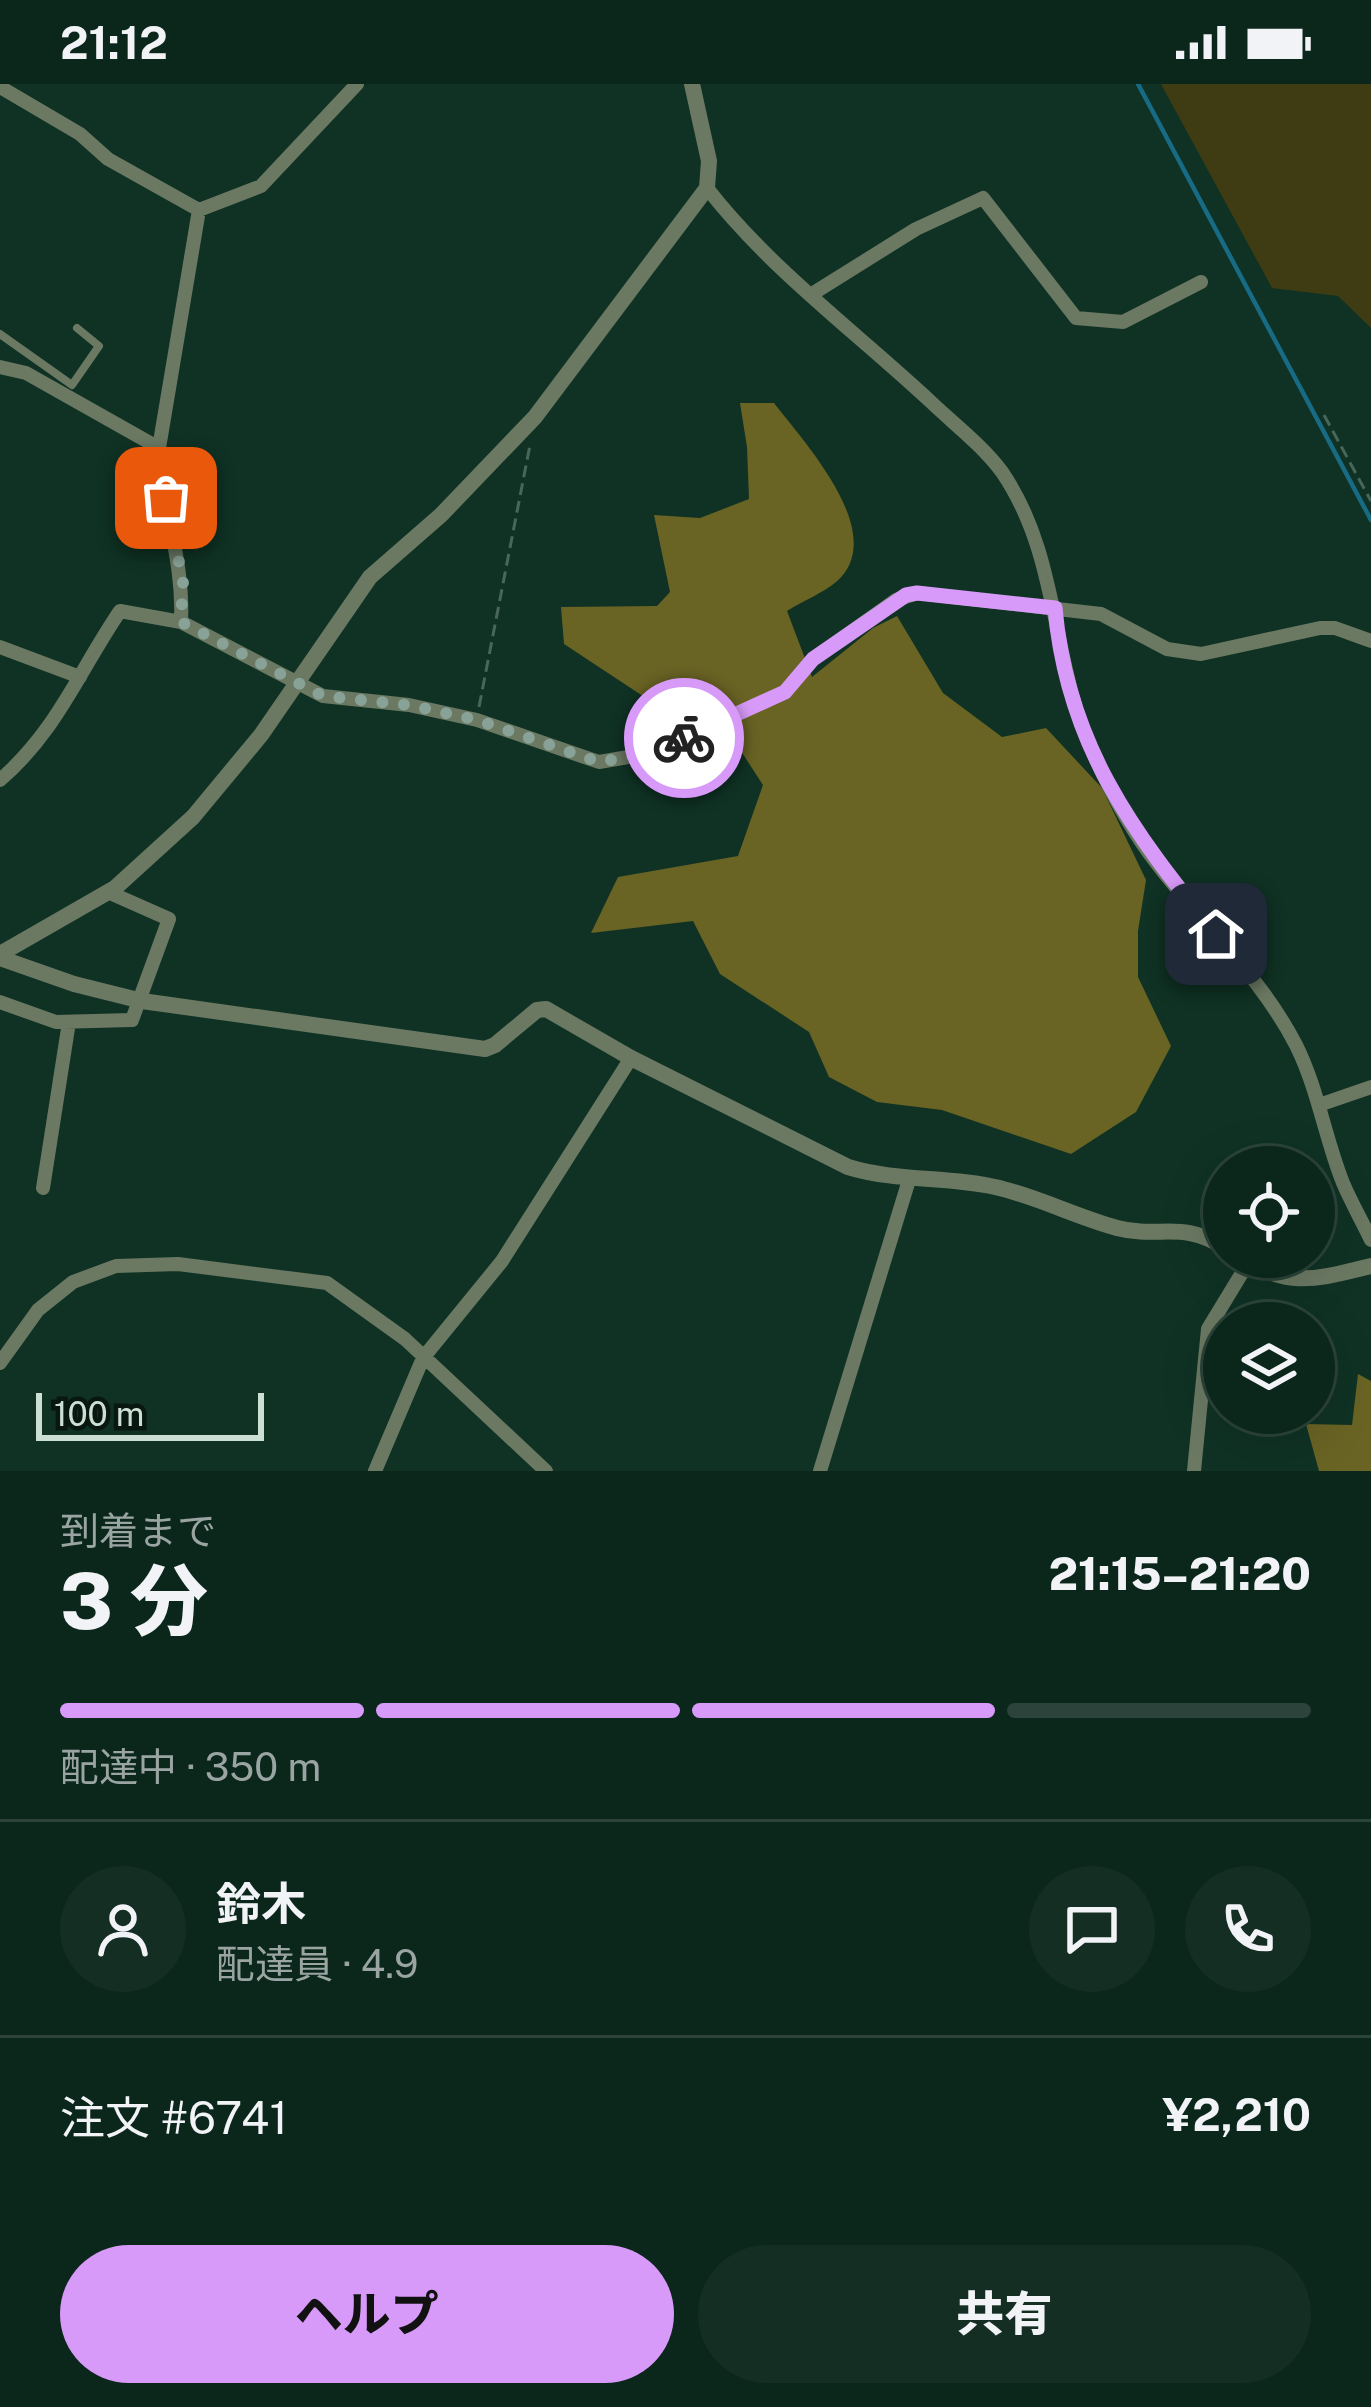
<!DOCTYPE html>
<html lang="ja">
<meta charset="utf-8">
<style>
:root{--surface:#0b261b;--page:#142e24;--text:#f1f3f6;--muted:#9aa5a3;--line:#2b433a;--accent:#d89af8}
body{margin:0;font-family:"Public Sans","Noto Sans JP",sans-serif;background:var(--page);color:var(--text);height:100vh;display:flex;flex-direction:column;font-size:45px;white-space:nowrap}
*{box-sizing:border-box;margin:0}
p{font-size:39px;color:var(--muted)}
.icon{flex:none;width:66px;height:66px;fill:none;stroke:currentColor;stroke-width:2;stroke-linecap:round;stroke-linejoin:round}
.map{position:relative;height:1387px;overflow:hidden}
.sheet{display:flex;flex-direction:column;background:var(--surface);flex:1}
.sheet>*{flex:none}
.controls{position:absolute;left:1203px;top:1062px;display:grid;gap:24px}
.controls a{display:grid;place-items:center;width:132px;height:132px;border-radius:50%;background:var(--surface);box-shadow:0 12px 48px #0002,0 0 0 3px var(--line);font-size:60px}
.scale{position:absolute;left:36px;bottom:30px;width:228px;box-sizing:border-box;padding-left:12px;border:6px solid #cbdfd5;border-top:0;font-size:33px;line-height:42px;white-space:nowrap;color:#cbdfd5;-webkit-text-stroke:9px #081710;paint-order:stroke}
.pin{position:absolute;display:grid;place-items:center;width:102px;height:102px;color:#fff;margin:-51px;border-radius:24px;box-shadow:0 6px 18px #0006}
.courier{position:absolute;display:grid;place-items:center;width:120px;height:120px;margin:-60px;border:9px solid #d89af8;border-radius:50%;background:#fff;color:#222;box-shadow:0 3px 15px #0007}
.head em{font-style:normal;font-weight:800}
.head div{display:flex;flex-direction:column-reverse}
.head{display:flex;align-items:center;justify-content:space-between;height:204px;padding:0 60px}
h1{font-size:78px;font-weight:800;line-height:90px}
.bar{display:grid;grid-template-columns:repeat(4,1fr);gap:18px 12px;align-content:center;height:144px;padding:0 60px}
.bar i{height:15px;border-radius:9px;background:var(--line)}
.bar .selected{background:var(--accent)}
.bar p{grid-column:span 4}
.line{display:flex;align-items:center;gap:30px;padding:0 60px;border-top:3px solid var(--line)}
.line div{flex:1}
.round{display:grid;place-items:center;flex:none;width:126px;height:126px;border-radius:63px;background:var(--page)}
.button{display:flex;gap:24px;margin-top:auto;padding:24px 60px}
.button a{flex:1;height:138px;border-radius:72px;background:var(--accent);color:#111;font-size:48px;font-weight:800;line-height:138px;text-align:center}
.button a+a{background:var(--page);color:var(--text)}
.status{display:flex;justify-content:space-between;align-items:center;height:84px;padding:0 60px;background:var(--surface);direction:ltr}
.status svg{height:33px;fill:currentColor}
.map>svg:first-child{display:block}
</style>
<div class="status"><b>21:12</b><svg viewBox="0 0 49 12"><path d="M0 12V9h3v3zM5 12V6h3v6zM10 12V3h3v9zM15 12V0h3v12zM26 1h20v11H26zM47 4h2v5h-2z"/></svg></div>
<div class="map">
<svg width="1371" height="1387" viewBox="0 0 1371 1387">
<rect width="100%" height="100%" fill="#0f3224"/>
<!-- green -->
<path fill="#3f3c14" d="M1161,0H1371V244L1338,212L1272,204Z"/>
<!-- forest -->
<path fill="#696324" d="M740,319H774C803,357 891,451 836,498C823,509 803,517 787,527L812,593L873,544L897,532L943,609L1002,653L1046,644L1102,704L1146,796L1138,847V893L1171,962L1136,1028L1071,1070L942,1026L877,1018L829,993L809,948L720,890L693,837L591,849L618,793L738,772L763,701L737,661L658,622L564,560L561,523L657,522L670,508L654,431L700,434L749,415L747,363Z
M1358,1290L1371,1297V1387H1319L1306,1340L1352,1341Z"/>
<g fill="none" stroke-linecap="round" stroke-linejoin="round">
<!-- stream -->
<path stroke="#186b84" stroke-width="4.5" d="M1138,0L1371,436"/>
<!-- path -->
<path stroke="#48665a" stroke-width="3" stroke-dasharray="12 6" stroke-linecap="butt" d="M1324,331L1371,417
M479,623L530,361"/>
<!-- service -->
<path stroke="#6b7963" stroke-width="8" d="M0,250L72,301L99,262L77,244"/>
<!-- minor -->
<path stroke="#6b7963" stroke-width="14" d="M0,3L80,50L108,75L199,126
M707,104C770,185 856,248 931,318C954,340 983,362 1002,388C1061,474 1050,579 1094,671C1111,709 1132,748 1158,781C1203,840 1261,893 1296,961C1318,1005 1325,1054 1343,1099C1351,1118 1362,1137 1371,1156
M199,126L261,102L357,0
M812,210L916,145L983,114L1076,234L1123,238L1201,198
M0,283L26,289L159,364
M181,538C184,475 162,424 159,364L199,126
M0,563L80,593
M0,696C57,647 79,587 120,527L181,538L323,612L409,621L477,636L599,678L652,669L785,608L813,575L896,516L917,509L1101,530L1167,565L1201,570L1320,544H1335L1371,557
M0,918L56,938L132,936L169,835L108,808
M1319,1021L1371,1003
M43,1104L69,938
M0,1279L38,1226L73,1198L116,1182L178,1180L327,1199L405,1255L546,1387
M375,1387L423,1274L502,1177L631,974
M820,1387L909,1096
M1194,1387L1208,1245L1248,1179"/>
<!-- tertiary -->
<path stroke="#6b7963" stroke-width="16" d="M0,870L115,804L193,733L261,651L370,493L441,431L535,333L707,104L709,77L692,0
M0,874L74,900L142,917L485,965L495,961L537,926L546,925L631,974L848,1083C897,1098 946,1092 995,1103C1036,1112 1076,1133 1117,1144C1160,1155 1181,1136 1224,1163
M1240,1173C1290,1205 1316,1195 1371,1182"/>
</g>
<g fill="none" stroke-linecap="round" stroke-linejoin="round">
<!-- done -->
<path stroke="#89a297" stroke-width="12" stroke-dasharray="0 21.6" d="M166,414L183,498L181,538L323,612L409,621L477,636L599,678L652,669L684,654"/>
<!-- route -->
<path stroke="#d89af8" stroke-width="15" d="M684,654L785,608L813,575L906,511L917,509L1055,524C1067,659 1132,748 1216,850"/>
</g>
</svg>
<div class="controls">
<a><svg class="icon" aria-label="locate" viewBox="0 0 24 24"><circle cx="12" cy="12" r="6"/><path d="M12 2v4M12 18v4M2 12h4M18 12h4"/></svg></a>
<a><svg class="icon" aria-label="layers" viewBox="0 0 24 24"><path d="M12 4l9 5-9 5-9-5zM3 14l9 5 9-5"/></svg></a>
</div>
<div class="scale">100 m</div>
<div class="pin" style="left:166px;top:414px;background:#ea580c"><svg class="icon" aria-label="bag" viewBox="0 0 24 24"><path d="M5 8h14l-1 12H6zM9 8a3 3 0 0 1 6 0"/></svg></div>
<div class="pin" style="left:1216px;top:850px;background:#1f2937"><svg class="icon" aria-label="home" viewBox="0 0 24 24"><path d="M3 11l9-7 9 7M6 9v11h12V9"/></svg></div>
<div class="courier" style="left:684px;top:654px"><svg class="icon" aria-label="bike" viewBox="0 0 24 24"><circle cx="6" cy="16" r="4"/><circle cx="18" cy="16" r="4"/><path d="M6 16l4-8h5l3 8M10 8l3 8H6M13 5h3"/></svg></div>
</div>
<section class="sheet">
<div class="head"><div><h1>3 分</h1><p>到着まで</p></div><em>21:15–21:20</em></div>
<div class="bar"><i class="selected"></i><i class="selected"></i><i class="selected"></i><i></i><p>配達中 · 350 m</p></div>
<div class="line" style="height:216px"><a class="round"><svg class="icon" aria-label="person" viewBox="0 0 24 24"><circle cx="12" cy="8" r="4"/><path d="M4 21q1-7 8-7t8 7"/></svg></a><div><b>鈴木</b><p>配達員 · 4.9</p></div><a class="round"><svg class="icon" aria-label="chat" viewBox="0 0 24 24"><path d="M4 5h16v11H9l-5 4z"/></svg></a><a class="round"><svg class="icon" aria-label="phone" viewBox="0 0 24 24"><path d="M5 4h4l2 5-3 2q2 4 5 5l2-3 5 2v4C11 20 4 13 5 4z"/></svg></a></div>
<div class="line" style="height:156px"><div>注文 #6741</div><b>¥2,210</b></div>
<div class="button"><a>ヘルプ</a><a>共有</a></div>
</section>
